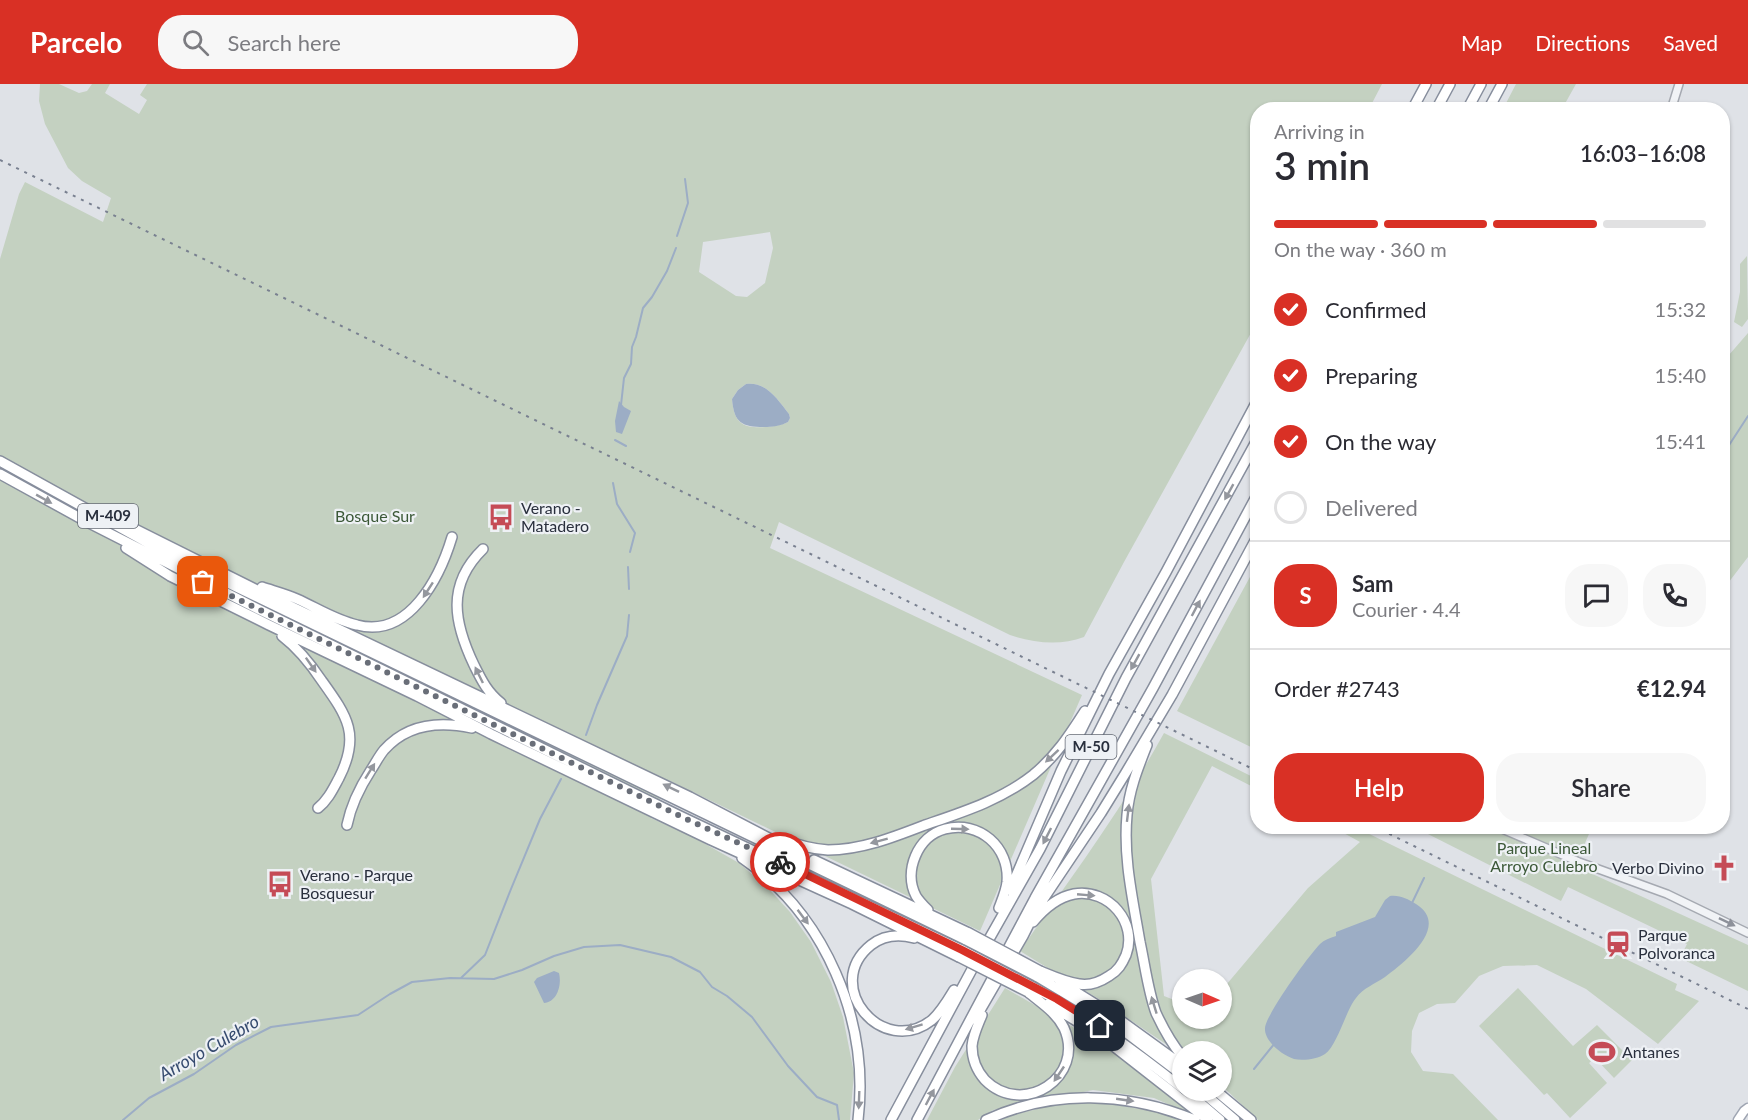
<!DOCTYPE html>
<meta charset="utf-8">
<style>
:root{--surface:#fff;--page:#f7f7f7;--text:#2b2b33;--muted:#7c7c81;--line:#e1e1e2;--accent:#d93025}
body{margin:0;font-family:Lato,sans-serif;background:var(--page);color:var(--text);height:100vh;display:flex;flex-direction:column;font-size:22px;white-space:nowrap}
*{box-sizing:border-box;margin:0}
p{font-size:20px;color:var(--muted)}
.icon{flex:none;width:33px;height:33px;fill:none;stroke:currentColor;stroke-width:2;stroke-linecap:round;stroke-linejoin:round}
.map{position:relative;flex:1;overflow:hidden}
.details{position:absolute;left:1250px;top:18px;width:480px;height:732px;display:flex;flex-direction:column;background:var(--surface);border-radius:24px;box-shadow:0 2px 4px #0004}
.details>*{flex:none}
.needle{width:39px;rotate:92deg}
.controls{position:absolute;left:1172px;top:885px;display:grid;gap:12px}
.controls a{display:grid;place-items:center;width:60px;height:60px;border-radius:50%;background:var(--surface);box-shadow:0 2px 4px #0004;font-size:30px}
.pin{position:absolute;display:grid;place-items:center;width:51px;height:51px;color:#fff;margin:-26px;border-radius:12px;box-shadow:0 3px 9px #0006}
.courier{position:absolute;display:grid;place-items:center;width:60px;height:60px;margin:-30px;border:4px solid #d93025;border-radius:50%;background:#fff;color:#222;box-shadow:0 2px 8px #0007}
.overview em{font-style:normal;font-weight:600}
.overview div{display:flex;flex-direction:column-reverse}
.overview{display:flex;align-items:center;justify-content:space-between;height:102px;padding:0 24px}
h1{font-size:39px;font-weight:600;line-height:45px}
.bar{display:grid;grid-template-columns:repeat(4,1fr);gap:9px 6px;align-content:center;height:72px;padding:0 24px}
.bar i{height:8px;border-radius:4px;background:var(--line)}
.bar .active{background:var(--accent)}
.bar p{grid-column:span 4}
.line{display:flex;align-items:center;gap:15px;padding:0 24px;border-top:2px solid var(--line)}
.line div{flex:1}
.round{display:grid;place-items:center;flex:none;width:63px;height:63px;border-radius:24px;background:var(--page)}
ol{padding:0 24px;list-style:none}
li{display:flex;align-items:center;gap:18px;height:66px}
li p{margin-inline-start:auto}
li .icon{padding:6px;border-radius:50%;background:var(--accent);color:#fff;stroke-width:4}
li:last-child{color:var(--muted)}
li i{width:33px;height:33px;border:3px solid var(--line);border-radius:50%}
.button{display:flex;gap:12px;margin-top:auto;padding:12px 24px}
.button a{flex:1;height:69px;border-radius:24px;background:var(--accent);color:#fff;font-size:24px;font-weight:600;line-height:69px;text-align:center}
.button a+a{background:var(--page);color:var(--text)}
header{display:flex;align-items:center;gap:36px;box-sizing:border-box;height:84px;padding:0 30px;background:var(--accent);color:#fff}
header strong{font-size:28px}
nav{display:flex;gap:33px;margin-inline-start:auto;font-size:21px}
.search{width:420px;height:54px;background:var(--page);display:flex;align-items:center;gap:15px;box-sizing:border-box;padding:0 21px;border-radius:24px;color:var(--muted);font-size:22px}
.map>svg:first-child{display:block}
</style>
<header>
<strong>Parcelo</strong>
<div class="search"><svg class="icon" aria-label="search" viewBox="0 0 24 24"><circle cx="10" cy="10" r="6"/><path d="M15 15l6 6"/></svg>Search here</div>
<nav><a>Map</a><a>Directions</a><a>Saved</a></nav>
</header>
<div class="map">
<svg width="1748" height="1036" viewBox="0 0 1748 1036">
<rect width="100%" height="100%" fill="#dfe2e7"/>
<!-- green -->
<path fill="#c4d1c1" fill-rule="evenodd" d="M40,0H59L79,9L87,7L92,0H110L105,9L139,30L147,16L140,11L147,0H1382L1369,25L1257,26V238L1124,478L1084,553C1060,562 1034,559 1010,551L779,438L770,464L1082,611L980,847L668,696L651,734L693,753L739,779L768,804L790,828L811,858L831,898L843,933L854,989L850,1036H0V175L19,110L25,98L103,138L111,114L82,97L68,84L45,40L39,17ZM770,148L773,164L765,199L747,213L736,212L699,188L703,158ZM746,300C766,297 778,316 789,330L790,334L788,338C778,343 749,347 740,338C734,332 733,324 732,315L738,306Z
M1516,0H1576L1562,25H1503Z
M1747,172L1748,235L1742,243L1734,238L1740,208V180Z
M1748,249V473L1722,507V279Z
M1257,480V666L1177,627Z
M1164,649L1257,695V705L1212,682L1151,795L1164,912L1182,919V934H1221V907L1308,804L1360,758L1331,742L1355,743L1677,900L1675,906L1699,917L1658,960L1586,905L1537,881L1503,882L1479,892L1455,919L1437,920L1419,929L1412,947L1411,968L1423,987L1453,990L1498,1036H1258L1221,1001V968H1182V971L1102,917L1020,867C1069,796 1122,726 1164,649Z
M1414,743H1592L1575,782L1748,861V907L1680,874L1687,860L1568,803L1561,817Z
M1005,904L1106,962L1197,1033L1154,1014L1093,1006L993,1026L978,1036H927L955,983Z
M1518,904L1573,962L1597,941L1632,976L1614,994L1595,974L1589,979L1607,999L1570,1034L1547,1009L1544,1011L1479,942Z
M1061,1019H1103L1153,1027L1184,1036H1001L1013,1031Z"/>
<!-- water -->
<path fill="#9cadc5" d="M746,300C766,297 778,316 789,330L790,334L788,338C781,342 772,343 764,343C742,343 734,339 732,315L738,306Z
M619,317L624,323L631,327L622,350L616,348L615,337Z
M1390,812C1401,811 1407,815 1416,820C1451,842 1405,878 1385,893C1375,900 1363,904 1356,914C1346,926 1337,962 1325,970C1318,975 1303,977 1294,975C1282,971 1264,957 1265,944C1265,932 1309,871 1320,860C1324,856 1330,854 1336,852V848L1375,833L1385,816Z
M554,887L559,889C562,901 557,918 544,919L534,898L537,894Z"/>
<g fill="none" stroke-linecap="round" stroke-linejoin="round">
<!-- stream -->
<path stroke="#9cadc5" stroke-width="2" d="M677,152L688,119L685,95
M621,321L624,294L631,280L632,263L636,253L643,224L652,213L667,187L676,164
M615,356L626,362
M1722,372L1748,332
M613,399L617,420L635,449L630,468
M628,483L629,505
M586,651L597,621L627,552L629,531
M1412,819L1424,794
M461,894L485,871L511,805L540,735L561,695
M1254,985L1275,959
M123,1036L149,1014L194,990L236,961L271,943L358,931L390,910L412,898L450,894L494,895L522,886L554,872L584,863L620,861L671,873L700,888L712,903L727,912L752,933L788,982L817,1013L837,1021L839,1036"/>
<!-- minor casing -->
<g stroke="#a5a9b1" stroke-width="10">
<path id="minor" d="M1671,26L1679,0
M1495,742L1579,778L1667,810L1748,849"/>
</g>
<!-- major casing -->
<g stroke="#9fa5b2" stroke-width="11">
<path id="major" d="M1738,1036L1744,1027L1748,1024"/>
</g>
<!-- highway casing -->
<g stroke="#878e9d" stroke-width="12">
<path id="highway" d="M1412,26L1426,0
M1436,26L1450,0
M1467,26L1481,0
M1488,26L1502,0
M0,377L168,470L966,856
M0,390L89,439L258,525L680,732L962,866
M129,442L263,509L690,713L788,764
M126,464L170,492L269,541L417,612L491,650L711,756L852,820L959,873
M483,465C446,501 454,539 474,581C481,595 487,608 501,619
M262,503C274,507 286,510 297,515C317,524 335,536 357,541C409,555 440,493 452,453
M282,552C299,565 310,579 322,597C347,632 361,651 339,694C333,705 328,716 318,724
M1147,661C1138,684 1129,706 1127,731C1123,774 1133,816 1140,858C1145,881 1148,907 1156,929C1163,944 1171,959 1182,972
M347,741C351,721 360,703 371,686C375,680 379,672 384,666C407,640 440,637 472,644
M783,755C797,761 813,765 828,766C861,766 894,753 925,741C963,728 1001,716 1033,691C1056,672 1069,652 1085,627
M742,774C825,831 870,936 858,1036
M814,776L969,849
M1010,806L1061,687L1109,590L1166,488L1257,317
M928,826C924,822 919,817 916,812C903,787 918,752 945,745C979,736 1010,763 1007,798C1006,807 1002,816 999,824
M1033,838C1043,826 1058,813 1074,810C1109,804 1138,839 1126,871C1122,880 1118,887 1109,892C1100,898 1090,902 1079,900C1065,898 1052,892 1040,887
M914,854C899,850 884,851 871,861C821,901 882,975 932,936C941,928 948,916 954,906
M984,864L1040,765L1126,594L1257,356
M1036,892L1108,935L1182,991
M1060,898L1113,931L1182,981
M1031,902C1086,931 1134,966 1182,1004
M1048,920L1098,950L1208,1036
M982,931C978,941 973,951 972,962C972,975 977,987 985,996C1023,1034 1086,993 1064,944C1056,928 1041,919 1028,908
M975,935L1023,852L1036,826L1101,729L1125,690L1172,611L1257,453
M1185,1006L1220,1036
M1200,1006L1235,1036
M1215,1006L1251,1036
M891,1036L977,876
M917,1036L1035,814L1153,604L1257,411
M986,1036C1053,1005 1128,1008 1195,1036"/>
</g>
<!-- minor -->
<use href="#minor" stroke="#f1f3f6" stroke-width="7"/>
<!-- major -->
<use href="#major" stroke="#fff" stroke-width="8"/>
<!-- highway -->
<use href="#highway" stroke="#fff" stroke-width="9"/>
<!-- rail -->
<path stroke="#798090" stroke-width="2" stroke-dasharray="3 6" stroke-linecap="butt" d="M0,76L1257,687
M1373,742L1748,925"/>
<!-- highway-bridge casing -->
<g stroke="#878e9d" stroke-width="12" stroke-linecap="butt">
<path id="highway-bridge" d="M969,849L1040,887
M966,856L1036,892
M962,866L1031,902
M959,873L1028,908"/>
</g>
<!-- highway-bridge -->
<use href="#highway-bridge" stroke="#fff" stroke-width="9"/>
</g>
<!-- one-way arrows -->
<defs><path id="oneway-solid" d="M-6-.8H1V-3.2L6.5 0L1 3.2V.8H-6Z" transform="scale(1.5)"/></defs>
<g fill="#94979e">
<use href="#oneway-solid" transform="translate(1229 408) rotate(119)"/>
<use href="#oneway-solid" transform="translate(44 415) rotate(29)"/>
<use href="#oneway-solid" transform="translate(428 506) rotate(123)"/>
<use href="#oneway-solid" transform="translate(1196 524) rotate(-62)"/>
<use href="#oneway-solid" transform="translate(1135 578) rotate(119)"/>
<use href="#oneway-solid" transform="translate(311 581) rotate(55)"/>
<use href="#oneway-solid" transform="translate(479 591) rotate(-116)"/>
<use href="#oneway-solid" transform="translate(1052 672) rotate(137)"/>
<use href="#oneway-solid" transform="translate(370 687) rotate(-58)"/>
<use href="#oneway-solid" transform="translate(671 704) rotate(-154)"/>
<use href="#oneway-solid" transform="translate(1128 729) rotate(-83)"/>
<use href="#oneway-solid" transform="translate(960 745) rotate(2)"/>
<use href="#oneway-solid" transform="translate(1047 752) rotate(117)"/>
<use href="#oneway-solid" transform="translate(879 757) rotate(165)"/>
<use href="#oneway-solid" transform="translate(1086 811) rotate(5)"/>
<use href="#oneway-solid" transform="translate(803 833) rotate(53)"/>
<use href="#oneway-solid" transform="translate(1154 921) rotate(-107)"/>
<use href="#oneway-solid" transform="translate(914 943) rotate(163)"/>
<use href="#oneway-solid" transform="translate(1059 990) rotate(124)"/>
<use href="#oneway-solid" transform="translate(930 1013) rotate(-62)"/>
<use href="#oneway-solid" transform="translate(859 1016) rotate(92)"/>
<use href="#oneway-solid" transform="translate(1125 1016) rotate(8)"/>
</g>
<use fill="#8d919a" href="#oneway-solid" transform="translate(1727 838) rotate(26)"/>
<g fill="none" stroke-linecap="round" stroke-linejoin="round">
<!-- done -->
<path stroke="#696e78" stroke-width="6" stroke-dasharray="0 10.8" d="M203,498L680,732L780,778"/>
<!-- route -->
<path stroke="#d93025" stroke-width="8" d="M780,778L962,866L1057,915L1100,942"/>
</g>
<!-- icons -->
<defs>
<g id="bus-bare" transform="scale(2.07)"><path d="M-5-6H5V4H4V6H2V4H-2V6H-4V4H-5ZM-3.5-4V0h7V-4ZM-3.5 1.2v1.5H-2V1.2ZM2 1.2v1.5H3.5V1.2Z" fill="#c54b56" stroke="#eef1f5" stroke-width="2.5" paint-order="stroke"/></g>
<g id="church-bare" transform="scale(2.07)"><path d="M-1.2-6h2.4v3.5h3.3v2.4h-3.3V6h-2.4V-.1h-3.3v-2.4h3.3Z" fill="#c54b56" stroke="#eef1f5" stroke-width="2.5" paint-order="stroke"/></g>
<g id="station-bare" transform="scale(2.07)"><path d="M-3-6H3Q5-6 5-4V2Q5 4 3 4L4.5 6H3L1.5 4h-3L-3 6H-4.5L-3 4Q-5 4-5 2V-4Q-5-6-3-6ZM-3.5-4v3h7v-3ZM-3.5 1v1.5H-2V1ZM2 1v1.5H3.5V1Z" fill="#c54b56" stroke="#eef1f5" stroke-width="2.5" paint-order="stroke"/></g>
<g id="stadium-bare" transform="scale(2.07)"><path d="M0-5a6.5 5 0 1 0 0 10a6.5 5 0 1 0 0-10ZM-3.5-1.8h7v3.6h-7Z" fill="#c54b56" stroke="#eef1f5" stroke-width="2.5" paint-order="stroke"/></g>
</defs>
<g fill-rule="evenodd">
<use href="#bus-bare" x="501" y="433"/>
<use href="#church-bare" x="1724" y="784"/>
<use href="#bus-bare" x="280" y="800"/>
<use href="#station-bare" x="1618" y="860"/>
<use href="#stadium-bare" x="1602" y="968"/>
</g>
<g text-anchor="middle" stroke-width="4.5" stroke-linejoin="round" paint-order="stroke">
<!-- shield labels -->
<g fill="#eef1f5" stroke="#646974" stroke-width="1.5">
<rect x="78" y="420" width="60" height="24" rx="4.5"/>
<rect x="1065.5" y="651" width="51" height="24" rx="4.5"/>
</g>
<g font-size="15" font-weight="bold" fill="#292f3d">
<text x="108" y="437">M-409</text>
<text x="1091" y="668">M-50</text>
</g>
<!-- poi labels -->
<g font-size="16" fill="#292f3d" stroke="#eef1f5" text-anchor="start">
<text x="521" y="430">Verano -<tspan x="521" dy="18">Matadero</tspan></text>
<text x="1704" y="790" text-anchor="end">Verbo Divino</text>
<text x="300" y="797">Verano - Parque<tspan x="300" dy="18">Bosquesur</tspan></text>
<text x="1638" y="857">Parque<tspan x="1638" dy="18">Polvoranca</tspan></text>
<text x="1622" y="974">Antanes</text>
</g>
<!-- park labels -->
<g font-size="16" fill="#3b5837" stroke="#eef1f5">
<text x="375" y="438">Bosque Sur</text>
<text x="1544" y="770">Parque Lineal<tspan x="1544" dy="18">Arroyo Culebro</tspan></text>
</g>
<!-- water labels -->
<g font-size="18" font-style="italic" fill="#364b6f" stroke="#eef1f5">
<text transform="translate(209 964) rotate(-30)" y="6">Arroyo Culebro</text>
</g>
</g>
</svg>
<div class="controls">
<a><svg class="needle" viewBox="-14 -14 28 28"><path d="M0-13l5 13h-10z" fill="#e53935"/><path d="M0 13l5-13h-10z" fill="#7c7c81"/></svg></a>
<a><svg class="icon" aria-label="layers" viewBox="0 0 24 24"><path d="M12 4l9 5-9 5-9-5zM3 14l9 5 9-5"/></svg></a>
</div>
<div class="pin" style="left:203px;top:498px;background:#ea580c"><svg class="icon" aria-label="bag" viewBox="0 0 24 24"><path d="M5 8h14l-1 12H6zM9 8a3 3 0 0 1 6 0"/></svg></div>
<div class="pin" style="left:1100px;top:942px;background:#1f2937"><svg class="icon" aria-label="home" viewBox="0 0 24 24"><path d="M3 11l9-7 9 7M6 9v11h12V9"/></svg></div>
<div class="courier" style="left:780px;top:778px"><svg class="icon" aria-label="bike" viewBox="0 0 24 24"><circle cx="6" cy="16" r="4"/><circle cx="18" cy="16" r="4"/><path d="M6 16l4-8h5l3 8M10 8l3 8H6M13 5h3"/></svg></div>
<section class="details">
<div class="overview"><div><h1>3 min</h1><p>Arriving in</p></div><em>16:03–16:08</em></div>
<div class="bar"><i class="active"></i><i class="active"></i><i class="active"></i><i></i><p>On the way · 360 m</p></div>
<ol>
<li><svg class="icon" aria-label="check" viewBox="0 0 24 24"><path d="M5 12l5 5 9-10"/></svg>Confirmed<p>15:32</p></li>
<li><svg class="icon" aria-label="check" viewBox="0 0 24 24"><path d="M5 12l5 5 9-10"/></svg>Preparing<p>15:40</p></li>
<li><svg class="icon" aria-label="check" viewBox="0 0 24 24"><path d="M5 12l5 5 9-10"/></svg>On the way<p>15:41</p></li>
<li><i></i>Delivered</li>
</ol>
<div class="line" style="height:108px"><b class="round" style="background:var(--accent);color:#fff">S</b><div><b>Sam</b><p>Courier · 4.4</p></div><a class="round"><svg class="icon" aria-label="chat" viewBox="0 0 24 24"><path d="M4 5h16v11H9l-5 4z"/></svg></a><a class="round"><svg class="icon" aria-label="phone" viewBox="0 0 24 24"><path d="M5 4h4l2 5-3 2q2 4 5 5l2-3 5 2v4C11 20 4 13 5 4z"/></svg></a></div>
<div class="line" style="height:78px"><div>Order #2743</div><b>€12.94</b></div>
<div class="button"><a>Help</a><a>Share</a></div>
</section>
</div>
